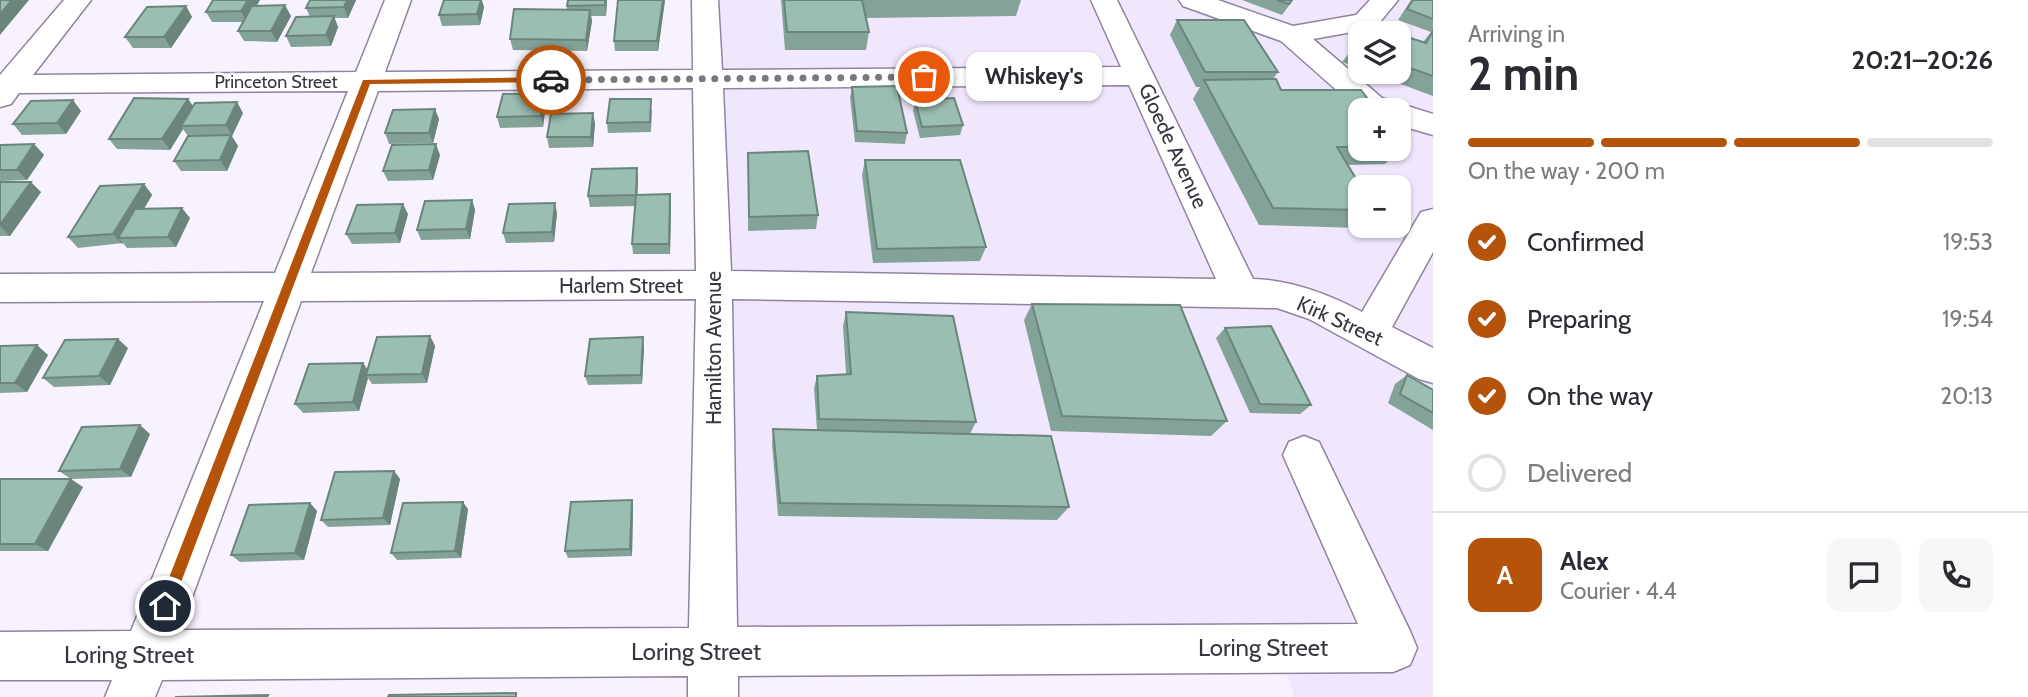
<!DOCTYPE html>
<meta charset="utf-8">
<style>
:root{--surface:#fff;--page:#f7f7f7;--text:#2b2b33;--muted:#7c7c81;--line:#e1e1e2;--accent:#b45309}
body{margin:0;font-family:Cabin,sans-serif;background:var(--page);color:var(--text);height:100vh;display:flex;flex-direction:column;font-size:26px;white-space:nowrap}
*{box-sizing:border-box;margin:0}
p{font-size:23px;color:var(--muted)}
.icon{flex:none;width:38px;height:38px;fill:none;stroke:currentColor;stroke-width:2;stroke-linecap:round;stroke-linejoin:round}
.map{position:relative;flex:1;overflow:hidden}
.drawer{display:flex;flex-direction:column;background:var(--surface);width:595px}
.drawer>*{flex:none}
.tools{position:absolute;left:1348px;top:21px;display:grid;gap:14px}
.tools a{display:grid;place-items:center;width:63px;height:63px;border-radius:14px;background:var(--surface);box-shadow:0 2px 5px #0004;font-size:35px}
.pin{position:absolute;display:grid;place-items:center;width:60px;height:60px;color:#fff;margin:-30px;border:4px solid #fff;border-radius:50%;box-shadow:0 2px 7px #0007}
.courier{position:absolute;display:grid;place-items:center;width:70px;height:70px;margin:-35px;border:5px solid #b45309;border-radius:50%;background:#fff;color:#222;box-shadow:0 2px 9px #0007}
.bubble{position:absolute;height:49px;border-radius:14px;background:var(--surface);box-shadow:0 2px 5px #0004;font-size:23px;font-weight:700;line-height:49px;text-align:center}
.headline em{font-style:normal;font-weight:700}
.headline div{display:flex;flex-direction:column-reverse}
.headline{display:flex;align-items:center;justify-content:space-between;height:119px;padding:0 35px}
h1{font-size:46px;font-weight:700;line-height:52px}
.bar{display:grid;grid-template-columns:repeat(4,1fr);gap:10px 7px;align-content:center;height:84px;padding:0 35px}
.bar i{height:9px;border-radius:5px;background:var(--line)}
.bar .on{background:var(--accent)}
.bar p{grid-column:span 4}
.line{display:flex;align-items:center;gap:18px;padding:0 35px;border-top:2px solid var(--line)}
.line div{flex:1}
.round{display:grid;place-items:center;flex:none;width:74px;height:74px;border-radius:14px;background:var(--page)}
ol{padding:0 35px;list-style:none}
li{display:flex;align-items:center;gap:21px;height:77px}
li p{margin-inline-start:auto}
li .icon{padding:7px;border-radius:50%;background:var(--accent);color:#fff;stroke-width:4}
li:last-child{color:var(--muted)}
li i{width:38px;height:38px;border:4px solid var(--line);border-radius:50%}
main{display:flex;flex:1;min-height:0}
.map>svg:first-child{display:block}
</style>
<main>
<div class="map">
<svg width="1433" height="697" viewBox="0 0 1433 697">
<rect width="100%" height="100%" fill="#f7f2fe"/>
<!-- built -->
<path fill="#f1e7fd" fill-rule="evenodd" d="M705,0H1433V697H1294L1280,649L714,651ZM1360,33H1398V72H1360ZM1360,110H1398V149H1360ZM1360,187H1398V226H1360Z"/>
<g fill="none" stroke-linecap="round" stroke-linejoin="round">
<!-- minor casing -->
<g stroke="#90839f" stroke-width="3">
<path id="minor" d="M64,0H91L33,75L356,72L385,0H411L385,72L693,70L692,0H718L722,70L1121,67L1091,0H1117L1253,279C1291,280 1328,294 1362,312L1421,212L1433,209V252L1392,327L1433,348V383L1419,379L1309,319L1277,308L732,299L737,627L1358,624L1283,455L1289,442L1304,436L1319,442L1410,631L1417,648L1410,665L1393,672L738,676V697H688V676L162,680L155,697H105L112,680H0V632L131,631L264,301L0,302V274L275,273L348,91L19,93L11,104L0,107V75ZM1129,85L1216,279L731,271L723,88ZM693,88L696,271L311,273L378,91ZM696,299L689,628L180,630L301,301Z
M1179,0H1218L1293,26L1356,15L1370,0H1398L1375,28L1313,39L1382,98L1433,114V135L1398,125V110L1360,111L1281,41L1183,6Z"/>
</g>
<!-- minor -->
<use href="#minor" fill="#fff" fill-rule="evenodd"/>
</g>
<!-- wall -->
<path fill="#84a398" d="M213,0H260L256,6L291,16L277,42L244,41L238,31L243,22H212L206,12Z
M310,0H356L348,18H334L338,27L331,46L291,47L286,36L310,17L306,8Z
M607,0L606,16H591L592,21L587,51L513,50L510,39L567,10V6Z
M665,0L658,51H615L614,41Z
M781,0H1021L1016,16L866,18L869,32L866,50H785Z
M1242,0H1293L1282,15Z
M1411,0H1433V96L1368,72H1398V34L1423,42L1431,32L1398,20Z
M186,6L192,17L171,48H133L125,37Z
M484,7L480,25L442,26L439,15Z
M1177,20L1278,72L1273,79L1281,90L1360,110V149H1398V142L1402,146L1385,164L1348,165L1360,187V226L1358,228L1259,225L1193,99L1200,87H1196L1170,35Z
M1360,39V69L1342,62Z
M852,87L907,133L905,144L855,142L850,98Z
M544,93L546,104L543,127L500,128L497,117Z
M188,99L193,106L243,113L232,136L238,146L227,171H181L174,161L188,136L183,129L170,150L117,149L109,139Z
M915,100L963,125L960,135L920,138L913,111Z
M652,109L651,132L608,133L607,123Z
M81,111L66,134L22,135L13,124Z
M439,119L433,143L389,144L385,133Z
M595,123L593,147L549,148L547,137Z
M34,144L44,155L27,180L0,181V145Z
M748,153L818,215L816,229L748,231Z
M440,155L433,180L388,181L383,171Z
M865,160L986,247L980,261L873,263L862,175Z
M638,179L637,195L671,204L670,254H633L632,244L635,206L590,207L588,196Z
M0,182L41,192L10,236H0Z
M144,184L152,195L144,209L190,218L176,247L127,248L123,243L78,248L68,237Z
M472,200L475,210L470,239L421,240L417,230Z
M557,213L554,242L506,243L503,233Z
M408,214L400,243L352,244L346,234Z
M1032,304L1227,421L1211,436L1051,431L1024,320Z
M846,312L976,422L970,434L1069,507L1057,520L778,516L772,444L773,429L817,430L814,388L817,376L846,374L843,326Z
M1225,328L1311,405L1300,414L1250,413L1216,338Z
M430,336L435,346L427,383L372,384L368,378L359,411L303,413L295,404L363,363L367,369Z
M0,346L48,355L27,392L0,393Z
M644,347L642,384L588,385L585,376Z
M128,348L110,385L54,387L43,378Z
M1407,375L1433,390V430L1388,403L1395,384Z
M150,434L131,477L71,479L59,471Z
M394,471L400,479L390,525L328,527L321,520Z
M0,479L83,487L48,551H0Z
M632,500L633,507L632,556L568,558L565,551Z
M310,503L317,511L304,560L240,562L231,555Z
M468,509L461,558L397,560L391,553Z"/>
<!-- shaded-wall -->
<path fill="#6c857c" d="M12,0H29L0,35V14Z
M248,0H260L247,22L241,11Z
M347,0H356L348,18L344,7Z
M481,0H482L484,7L480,25L477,14Z
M605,0H607L606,16L605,5Z
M663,0H665L658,51L657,41Z
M285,5L291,16L277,42L271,31Z
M186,6L192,17L171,48L164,37Z
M590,10L592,21L587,51L586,40Z
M334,16L338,27L331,46L326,35Z
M544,93L546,104L543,127L541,116Z
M188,99L195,109L181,126L183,129L170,150L162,139Z
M73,100L81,111L66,134L57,123Z
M237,102L243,113L232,136L226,125Z
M435,109L439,119L433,143L429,133Z
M593,113L595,123L593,147L591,137Z
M231,135L238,146L227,171L220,160Z
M34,144L44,155L27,180L17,170Z
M436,144L440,155L433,180L429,170Z
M637,168L638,179L637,206L636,195Z
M31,182L41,192L10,236L0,226V225Z
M144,184L152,195L126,238H118L123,243L122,244L113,234Z
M670,194L671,204L670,254L669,244Z
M472,200L475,210L470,239L466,229Z
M555,203L557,213L554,242L552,232Z
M403,204L408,214L400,243L395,233Z
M182,208L190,218L176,247L168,237Z
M430,336L435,346L427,383L422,374Z
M643,337L644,347L642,384L641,375Z
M118,339L128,348L110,385L99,376Z
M37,345L48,355L27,392L15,383Z
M363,363L369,372L366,375L368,378L359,411L353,402Z
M140,425L150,434L131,477L120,469Z
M394,471L400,479L390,525L383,518Z
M71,479L83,487L48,551L35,544Z
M632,500L633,507L632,556L630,549Z
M463,502L468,509L461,558L455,551Z
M310,503L317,511L304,560L295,553Z"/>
<!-- building -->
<path fill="#9abeb1" stroke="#6c857c" stroke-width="2" d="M0,0H12L0,14Z
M213,0H248L241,11L206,12Z
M310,0H347L344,7L306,8Z
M444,0H481L477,14L439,15Z
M568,0H605V5L567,6Z
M618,0H663L657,41H614Z
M784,0H862L869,32H787Z
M1277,0H1292L1289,4Z
M1413,0H1433V19L1407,9Z
M285,5L271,31H238L252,6Z
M186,6L164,37H125L147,7Z
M514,9L590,10L586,40L510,39Z
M334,16L326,35L286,36L296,17Z
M1177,20H1244L1278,72H1205Z
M1372,25L1396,33H1365Z
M1433,31V76L1398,64V34L1426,43Z
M1360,39V50L1353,47Z
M1276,79L1281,90H1361L1376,110H1360V147H1337L1361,187H1360V210L1273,208L1204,80Z
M897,86L907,133L857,131L852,87Z
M544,93L541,116L497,117L503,94Z
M134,98L188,99L162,139H109Z
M954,98L963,125L922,127L915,100Z
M610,99H651L650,122L607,123Z
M73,100L57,123L13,124L31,101Z
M237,102L226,125L181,126L195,103Z
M435,109L429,133H385L393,110Z
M593,113L591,137H547L551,114Z
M231,135L220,160L174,161L188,136Z
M34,144L17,170H0V145Z
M436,144L429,170L383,171L392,145Z
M808,151L818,215L749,217L748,153Z
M865,160H960L986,247L877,249Z
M637,168L636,195L670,194L669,244H632L636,195L588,196L592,169Z
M0,182H31L0,225Z
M144,184L113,234L68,237L100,186Z
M472,200L466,229L417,230L425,201Z
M555,203L552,232L503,233L509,204Z
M403,204L395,233L346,234L357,205Z
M182,208L168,237L118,238L135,209Z
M1032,304L1180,305L1227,421L1062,416Z
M846,312L953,316L976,422L819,419L817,376L851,374Z
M1271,326L1311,405L1260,404L1225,328Z
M430,336L422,374L366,375L377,337Z
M643,337L641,375L585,376L590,339Z
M118,339L99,376L43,378L65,340Z
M37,345L15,383H0V346Z
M363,363L353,402L295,404L309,364Z
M1407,375L1433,390V413L1400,394Z
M140,425L120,469L59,471L82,427Z
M773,429L1051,436L1069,507L780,503Z
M394,471L383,518L321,520L335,472Z
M0,479H71L35,544H0Z
M632,500L630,549L565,551L571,502Z
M463,502L455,551L391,553L403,503Z
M310,503L295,553L231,555L249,505Z
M516,693V697H388L389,695Z
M268,695L267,697H175Z"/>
<!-- route -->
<path fill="#b45309" d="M551,77L554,78V82L370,84L172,606L170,611H160L158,606L363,80Z"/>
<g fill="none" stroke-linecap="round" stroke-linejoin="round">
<!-- done -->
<path stroke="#7c7783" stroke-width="7" stroke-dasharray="0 12.6" d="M551,80L924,77"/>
</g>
<g text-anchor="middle" stroke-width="5" stroke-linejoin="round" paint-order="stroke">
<!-- far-street labels -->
<g font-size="18" fill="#3a3541" stroke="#fff">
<text x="276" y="88">Princeton Street</text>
</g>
<!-- street labels -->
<g font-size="21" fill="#3a3541" stroke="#fff">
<text transform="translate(1173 146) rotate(65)" y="7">Gloede Avenue</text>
<text x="621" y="293">Harlem Street</text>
<text transform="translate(1340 321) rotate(24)" y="7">Kirk Street</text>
<text transform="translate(714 348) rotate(-90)" y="7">Hamilton Avenue</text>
</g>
<!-- near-street labels -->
<g font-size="24" fill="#3a3541" stroke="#fff">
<text x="1263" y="656">Loring Street</text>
<text x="696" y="660">Loring Street</text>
<text x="129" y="663">Loring Street</text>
</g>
</g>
</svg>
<div class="tools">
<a><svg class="icon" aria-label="layers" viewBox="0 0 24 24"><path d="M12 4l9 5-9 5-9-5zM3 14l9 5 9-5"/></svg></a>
<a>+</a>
<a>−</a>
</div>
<div class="pin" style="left:924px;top:77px;background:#ea580c"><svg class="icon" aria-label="bag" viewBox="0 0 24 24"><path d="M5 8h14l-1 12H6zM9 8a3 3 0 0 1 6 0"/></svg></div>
<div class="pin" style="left:165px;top:606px;background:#1f2937"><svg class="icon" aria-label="home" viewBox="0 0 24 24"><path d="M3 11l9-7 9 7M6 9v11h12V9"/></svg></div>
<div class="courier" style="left:551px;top:80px"><svg class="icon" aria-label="car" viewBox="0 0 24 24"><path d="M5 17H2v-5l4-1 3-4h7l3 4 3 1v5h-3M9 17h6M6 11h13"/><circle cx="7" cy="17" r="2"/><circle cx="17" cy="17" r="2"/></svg></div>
<div class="bubble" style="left:966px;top:52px;width:136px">Whiskey's</div>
</div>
<section class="drawer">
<div class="headline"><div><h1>2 min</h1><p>Arriving in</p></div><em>20:21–20:26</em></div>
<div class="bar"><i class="on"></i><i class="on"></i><i class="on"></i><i></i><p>On the way · 200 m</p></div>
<ol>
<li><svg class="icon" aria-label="check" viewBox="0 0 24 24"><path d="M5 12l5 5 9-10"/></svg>Confirmed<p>19:53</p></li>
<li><svg class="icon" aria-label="check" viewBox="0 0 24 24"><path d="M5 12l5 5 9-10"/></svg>Preparing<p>19:54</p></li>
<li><svg class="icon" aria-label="check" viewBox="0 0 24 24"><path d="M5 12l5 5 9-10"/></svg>On the way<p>20:13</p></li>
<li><i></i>Delivered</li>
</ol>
<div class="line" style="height:126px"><b class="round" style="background:var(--accent);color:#fff">A</b><div><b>Alex</b><p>Courier · 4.4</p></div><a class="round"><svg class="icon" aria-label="chat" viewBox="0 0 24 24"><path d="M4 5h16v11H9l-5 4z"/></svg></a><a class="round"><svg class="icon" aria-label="phone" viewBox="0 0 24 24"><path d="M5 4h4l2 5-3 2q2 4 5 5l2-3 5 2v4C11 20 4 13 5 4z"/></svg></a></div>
</section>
</main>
